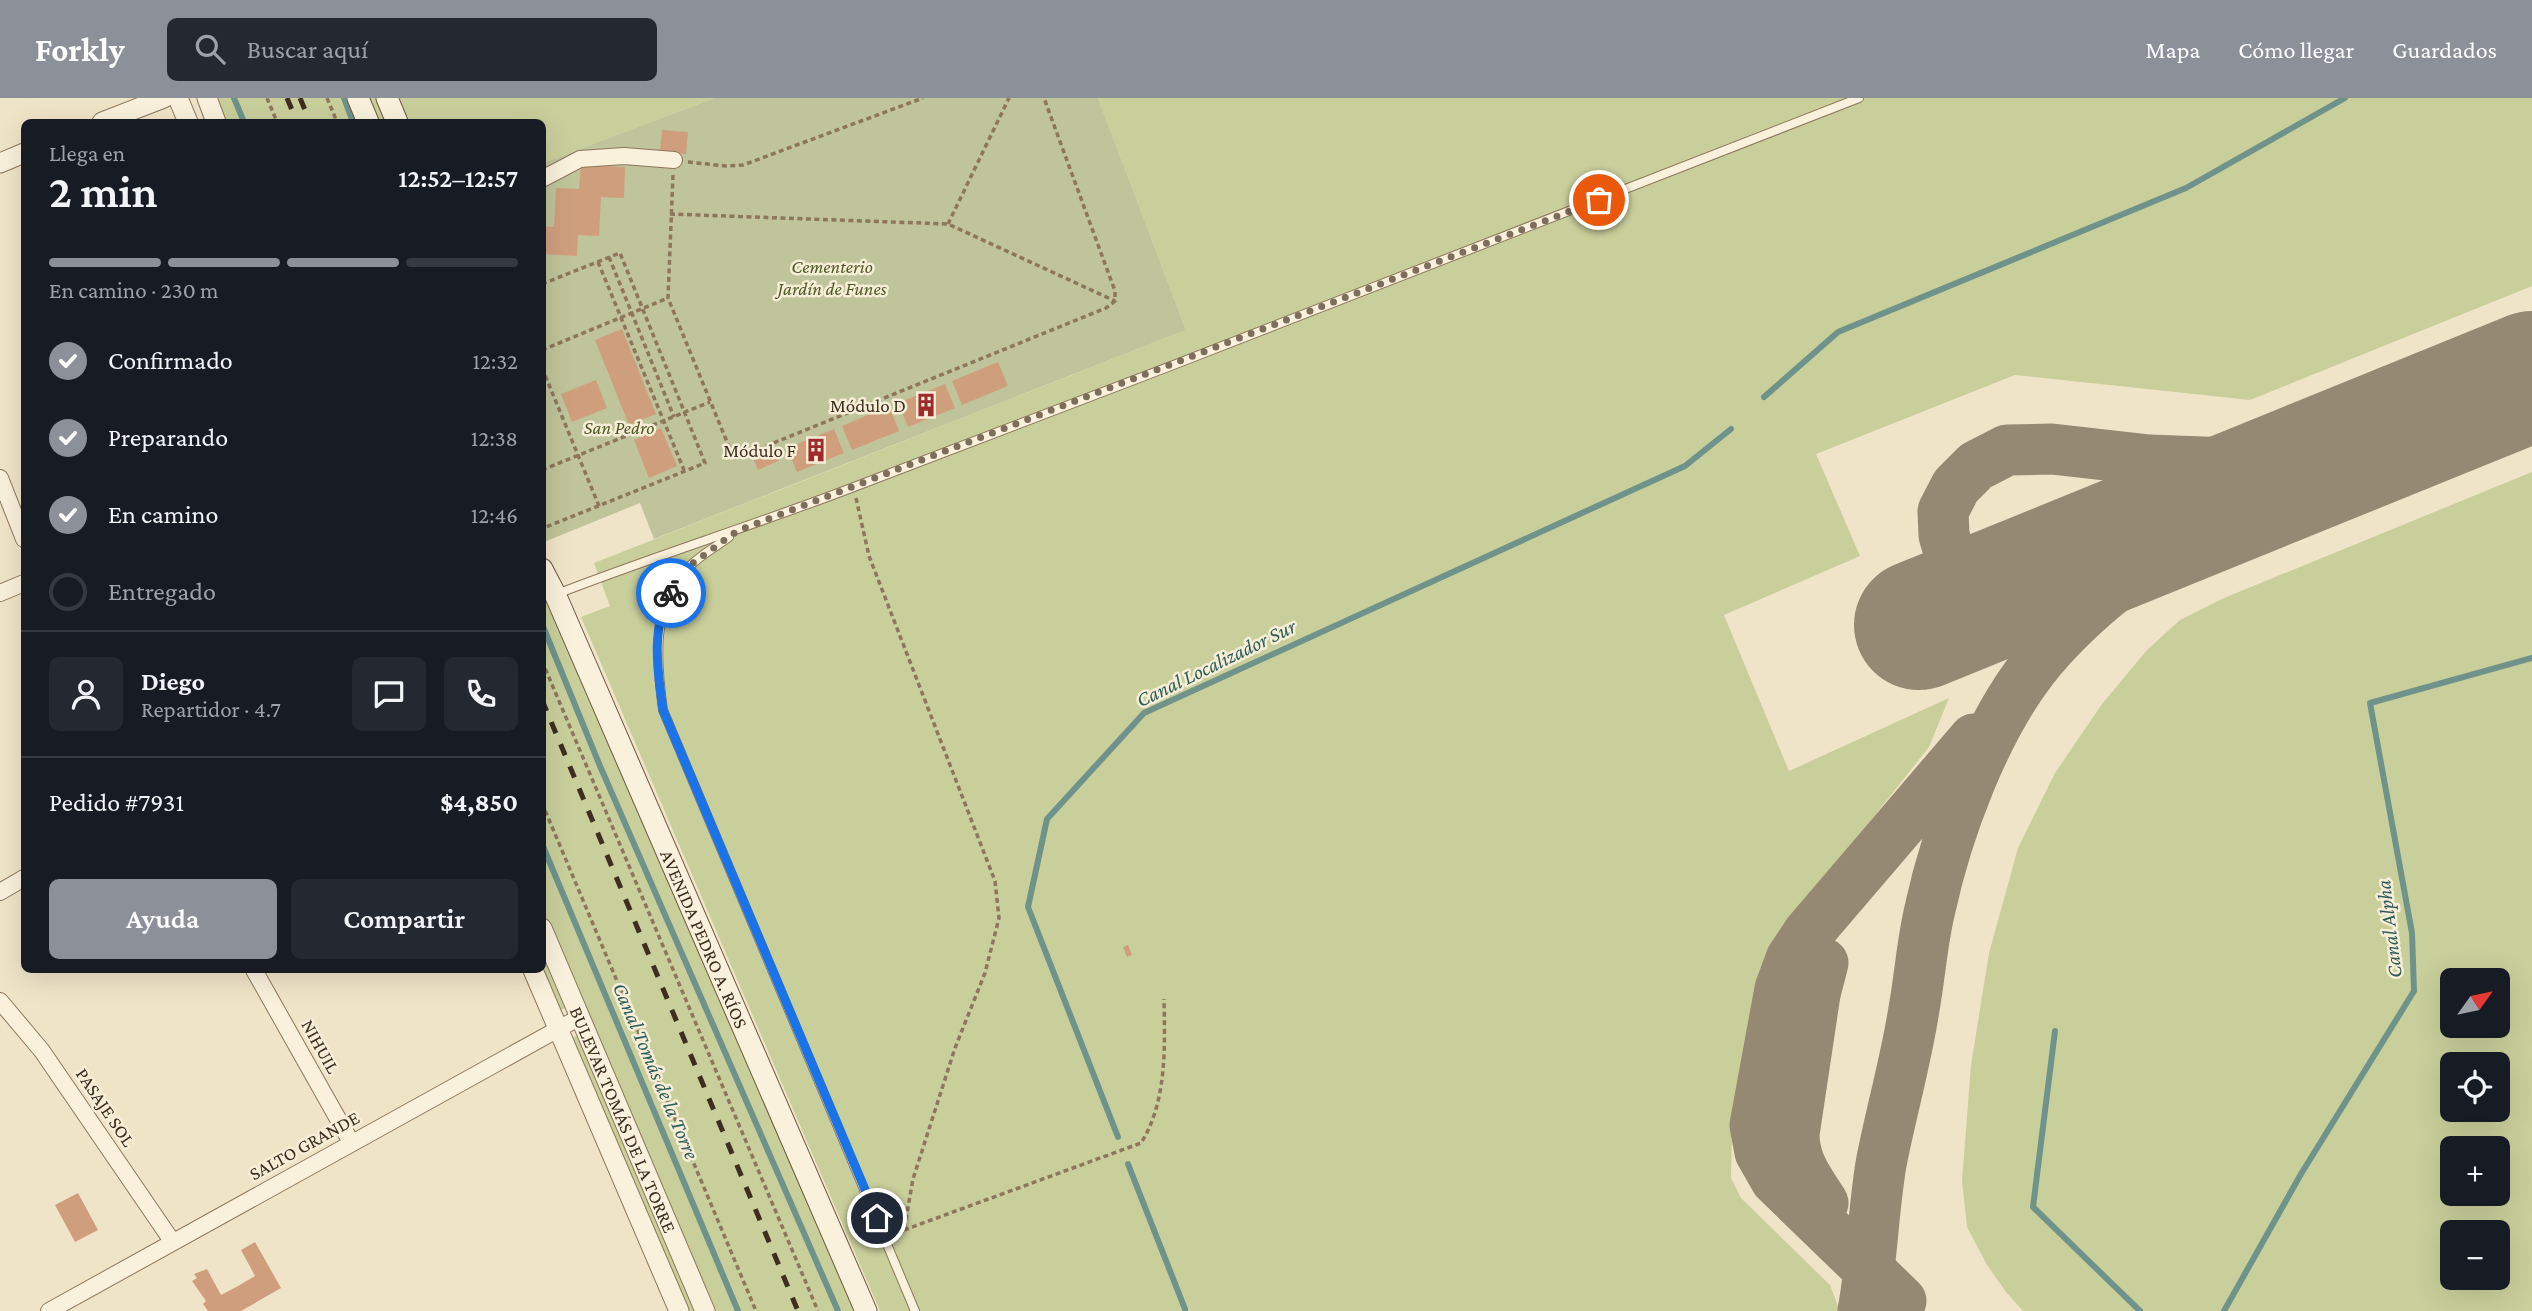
<!DOCTYPE html>
<html lang="es">
<meta charset="utf-8">
<style>
:root{--surface:#171b24;--page:#242831;--text:#f1f3f6;--muted:#9ea1a6;--line:#363941;--accent:#8c9099}
body{margin:0;font-family:"Crimson Pro",serif;background:var(--page);color:var(--text);height:100vh;display:flex;flex-direction:column;font-size:26px;white-space:nowrap}
*{box-sizing:border-box;margin:0}
p{font-size:23px;color:var(--muted)}
.icon{flex:none;width:38px;height:38px;fill:none;stroke:currentColor;stroke-width:2;stroke-linecap:round;stroke-linejoin:round}
.map{position:relative;flex:1;overflow:hidden}
.side{position:absolute;left:21px;top:21px;width:525px;height:854px;display:flex;flex-direction:column;background:var(--surface);border-radius:10px;box-shadow:0 7px 28px #0002}
.side>*{flex:none}
.needle{width:46px;rotate:57deg}
.controls{position:absolute;left:2440px;top:870px;display:grid;gap:14px}
.controls a{display:grid;place-items:center;width:70px;height:70px;border-radius:10px;background:var(--surface);box-shadow:0 7px 28px #0002;font-size:35px}
.pin{position:absolute;display:grid;place-items:center;width:60px;height:60px;color:#fff;margin:-30px;border:4px solid #fff;border-radius:50%;box-shadow:0 2px 7px #0007}
.courier{position:absolute;display:grid;place-items:center;width:70px;height:70px;margin:-35px;border:5px solid #1a73e8;border-radius:50%;background:#fff;color:#222;box-shadow:0 2px 9px #0007}
.summary em{font-style:normal;font-weight:600}
.summary div{display:flex;flex-direction:column-reverse}
.summary{display:flex;align-items:center;justify-content:space-between;height:119px;padding:0 28px}
h1{font-size:46px;font-weight:600;line-height:52px}
.bar{display:grid;grid-template-columns:repeat(4,1fr);gap:10px 7px;align-content:center;height:84px;padding:0 28px}
.bar i{height:9px;border-radius:5px;background:var(--line)}
.bar .active{background:var(--accent)}
.bar p{grid-column:span 4}
.line{display:flex;align-items:center;gap:18px;padding:0 28px;border-top:2px solid var(--line)}
.line div{flex:1}
.round{display:grid;place-items:center;flex:none;width:74px;height:74px;border-radius:10px;background:var(--page)}
ol{padding:0 28px;list-style:none}
li{display:flex;align-items:center;gap:21px;height:77px}
li p{margin-inline-start:auto}
li .icon{padding:7px;border-radius:50%;background:var(--accent);color:#fff;stroke-width:4}
li:last-child{color:var(--muted)}
li i{width:38px;height:38px;border:4px solid var(--line);border-radius:50%}
.button{display:flex;gap:14px;margin-top:auto;padding:14px 28px}
.button a{flex:1;height:80px;border-radius:10px;background:var(--accent);color:#fff;font-size:28px;font-weight:600;line-height:80px;text-align:center}
.button a+a{background:var(--page);color:var(--text)}
header{display:flex;align-items:center;gap:42px;box-sizing:border-box;height:98px;padding:0 35px;background:var(--accent);color:#fff}
header strong{font-size:33px}
nav{display:flex;gap:38px;margin-inline-start:auto;font-size:24px}
.search{width:490px;height:63px;background:var(--page);display:flex;align-items:center;gap:18px;box-sizing:border-box;padding:0 24px;border-radius:10px;color:var(--muted);font-size:26px}
.map>svg:first-child{display:block}
</style>
<header>
<strong>Forkly</strong>
<div class="search"><svg class="icon" aria-label="search" viewBox="0 0 24 24"><circle cx="10" cy="10" r="6"/><path d="M15 15l6 6"/></svg>Buscar aquí</div>
<nav><a>Mapa</a><a>Cómo llegar</a><a>Guardados</a></nav>
</header>
<div class="map">
<svg width="2532" height="1213" viewBox="0 0 2532 1213">
<rect width="100%" height="100%" fill="#f0e4c8"/>
<!-- green -->
<path fill="#c9cf9b" fill-rule="evenodd" d="M207,0H714L543,65L542,24H216Z
M1098,0H2532V188L2250,302L2015,277L1816,356L1860,458L1724,517L1789,673L1949,600L1929,649L1780,837L1764,866L1732,1033L1731,1080L1741,1100L1830,1187L1840,1213H880L581,519L610,508L594,465L1186,232Z
M2532,374V1213H2023L2006,1194L1987,1167L1967,1129L1962,1083L1971,967L1989,855L2018,750L2055,675L2102,606L2147,552L2180,522L2224,500ZM2497,882V928H2452V882ZM2452,966H2497V1012H2452ZM2497,1050V1096H2452V1050ZM2497,1134V1180H2452V1134Z
M542,471L866,1213H705L543,830Z
M543,846L566,910L560,912L542,872Z
M578,938L697,1213H683L570,944L573,939Z"/>
<!-- cemetery -->
<path fill="#bfc49a" d="M714,0H1098L1186,232L654,441L640,405L544,444L543,65Z"/>
<g fill="none" stroke-linecap="round" stroke-linejoin="round">
<!-- stream -->
<path stroke="#6f938a" stroke-width="6" d="M234,0L244,24
M344,0L353,24
M1764,299L1838,234L2186,90L2345,0
M542,526L600,668L838,1213
M542,746L738,1213
M2055,933L2033,1109L2140,1213
M1118,1039L1028,809L1047,721L1144,615L1685,368L1731,331
M1128,1066L1185,1211
M2224,1213L2301,1076L2414,893L2412,835L2370,605L2532,560"/>
<!-- taxiway -->
<path stroke="#968974" stroke-width="51" d="M1997,495L1973,486L1951,461L1944,437L1943,413L1956,388L1976,368L2007,352L2052,351L2149,362L2283,367L2338,356
M1823,1105C1808,1082 1794,1064 1794,1036L1815,896L1823,865
M1901,1203L1776,1082L1760,1054L1755,1027L1780,891L1791,861L1809,834L1974,641
M1863,1213C1872,1164 1873,1115 1881,1066C1891,1014 1906,963 1914,911C1920,878 1922,844 1930,811C1947,733 1984,633 2033,570C2089,499 2168,451 2239,397"/>
<!-- runway -->
<path stroke="#968974" stroke-width="130" d="M1919,527L2532,278"/>
</g>
<!-- building -->
<path fill="#cf9f7d" d="M662,32L688,34L686,56L660,54Z
M581,67L625,69L624,100L601,99L599,138L578,137L577,158L542,156V128L554,129L556,90L579,91Z
M622,231L656,316L629,327L595,242Z
M998,264L1008,288L962,307L952,283Z
M596,282L607,310L572,324L561,296Z
M945,286L955,310L908,329L898,305Z
M889,308L899,333L852,352L842,328Z
M661,330L677,368L649,380L634,342Z
M834,331L844,355L797,374L787,350Z
M776,353L780,362L758,372L754,362Z
M1128,847L1132,857L1127,859L1123,849Z
M78,1095L98,1132L75,1144L55,1107Z
M255,1144L281,1190L241,1213H208L203,1206L206,1203L192,1183L197,1180L194,1176L207,1171L221,1197L238,1188L255,1178L241,1152Z"/>
<g fill="none" stroke-linecap="round" stroke-linejoin="round">
<!-- service casing -->
<g stroke="#8d765c" stroke-width="10">
<path id="service" d="M729,439C716,449 700,457 689,469C651,510 656,561 663,612L915,1213
M557,496C655,458 755,427 854,389C1190,262 1524,131 1859,0"/>
</g>
<!-- minor casing -->
<g stroke="#8d765c" stroke-width="18">
<path id="minor" d="M542,81L580,61L624,58L674,62
M0,380L24,441
M0,495L24,485
M0,794L24,780
M254,872L351,1044
M0,903L42,953L172,1143
M49,1213L580,919"/>
</g>
<!-- tertiary casing -->
<g stroke="#8d765c" stroke-width="21">
<g id="tertiary">
<path d="M178,0L188,24"/>
<path d="M207,0L216,24"/>
<path d="M102,24L164,0"/>
<path d="M0,65L24,55"/>
<path id="s1" d="M542,830L705,1213"/>
<path d="M533,872L679,1213"/>
</g>
</g>
<!-- secondary casing -->
<g stroke="#6f573f" stroke-width="23">
<g id="secondary">
<path d="M358,0L368,24"/>
<path d="M387,0L397,24"/>
<path id="s2" d="M542,471L555,496L866,1213"/>
</g>
</g>
<!-- path -->
<path stroke="#8d765c" stroke-width="3.5" stroke-dasharray="5 3.5" stroke-linecap="butt" d="M267,0L277,24
M327,0L337,24
M688,64L726,68L743,67L923,0
M673,77L668,200L734,361L1106,210L1115,203V193L1044,0
M670,116L948,126L1115,203
M948,126L1009,0
M609,159L674,319
M598,164L684,372
M542,186L620,155L705,365L546,429L542,420
M542,252L668,200
M542,270L599,408
M542,372L710,304
M856,400L869,458L995,783L999,820L985,875L955,950L913,1081L904,1132L897,1137
M542,563L818,1213
M542,705L756,1213
M904,1132L1141,1045C1167,1004 1165,949 1164,901"/>
<!-- service -->
<use href="#service" stroke="#faf1dc" stroke-width="8"/>
<!-- minor -->
<use href="#minor" stroke="#faf1dc" stroke-width="16"/>
<!-- tertiary -->
<use href="#tertiary" stroke="#faf1dc" stroke-width="19"/>
<!-- secondary -->
<use href="#secondary" stroke="#faf1dc" stroke-width="21"/>
<!-- rail -->
<path stroke="#3d2e20" stroke-width="5" stroke-dasharray="12 12" stroke-linecap="butt" d="M287,0L297,24
M300,0L310,24
M542,602L798,1213"/>
</g>
<g fill="none" stroke-linecap="round" stroke-linejoin="round">
<!-- done -->
<path stroke="#7c6e5b" stroke-width="7" stroke-dasharray="0 12.6" d="M671,495L689,468L737,433L1599,102"/>
<!-- route -->
<path stroke="#1a73e8" stroke-width="9" d="M671,495C650,529 658,575 663,612L877,1120"/>
</g>
<!-- icons -->
<defs>
<g id="building-bare" transform="scale(1.89)"><path d="M-4-6H4V6H1V3H-1V6H-4ZM-2.5-4.3h1.7v1.8h-1.7ZM.8-4.3h1.7v1.8H.8ZM-2.5-1h1.7V.8h-1.7ZM.8-1h1.7V.8H.8Z" fill="#9e2a2b" stroke="#f7eed8" stroke-width="2.5" paint-order="stroke"/></g>
</defs>
<g fill-rule="evenodd">
<use href="#building-bare" x="926" y="307"/>
<use href="#building-bare" x="816" y="352"/>
</g>
<g text-anchor="middle" stroke-width="5" stroke-linejoin="round" paint-order="stroke">
<!-- park labels -->
<g font-size="19" font-style="italic" fill="#4d5a26" stroke="#f7eed8">
<text x="832" y="175">Cementerio<tspan x="832" dy="22">Jardín de Funes</tspan></text>
<text x="619" y="336">San Pedro</text>
</g>
<!-- poi labels -->
<g font-size="19" fill="#3d2e20" stroke="#f7eed8" text-anchor="end">
<text x="906" y="314">Módulo D</text>
<text x="796" y="359">Módulo F</text>
</g>
<!-- street labels -->
<g font-size="19" fill="#3d2e20" stroke="#f7eed8">
<text dy="7" stroke="none"><textPath href="#s2" startOffset="404">AVENIDA PEDRO A. RÍOS</textPath></text>
<text transform="translate(321 948) rotate(61)" y="7">NIHUIL</text>
<text transform="translate(106 1009) rotate(56)" y="7">PASAJE SOL</text>
<text dy="7" stroke="none"><textPath href="#s1" startOffset="208">BULEVAR TOMÁS DE LA TORRE</textPath></text>
<text transform="translate(304 1047) rotate(-29)" y="7">SALTO GRANDE</text>
</g>
<!-- water labels -->
<g font-size="21" font-style="italic" fill="#2f5d5a" stroke="#f7eed8">
<text transform="translate(1216 565) rotate(-26)" y="7">Canal Localizador Sur</text>
<text transform="translate(2389 831) rotate(-97)" y="7">Canal Alpha</text>
<text transform="translate(656 973) rotate(67)" y="7">Canal Tomás de la Torre</text>
</g>
</g>
</svg>
<div class="controls">
<a><svg class="needle" viewBox="-14 -14 28 28"><path d="M0-13l5 13h-10z" fill="#e53935"/><path d="M0 13l5-13h-10z" fill="#9ea1a6"/></svg></a>
<a><svg class="icon" aria-label="locate" viewBox="0 0 24 24"><circle cx="12" cy="12" r="6"/><path d="M12 2v4M12 18v4M2 12h4M18 12h4"/></svg></a>
<a>+</a>
<a>−</a>
</div>
<div class="pin" style="left:1599px;top:102px;background:#ea580c"><svg class="icon" aria-label="bag" viewBox="0 0 24 24"><path d="M5 8h14l-1 12H6zM9 8a3 3 0 0 1 6 0"/></svg></div>
<div class="pin" style="left:877px;top:1120px;background:#1f2937"><svg class="icon" aria-label="home" viewBox="0 0 24 24"><path d="M3 11l9-7 9 7M6 9v11h12V9"/></svg></div>
<div class="courier" style="left:671px;top:495px"><svg class="icon" aria-label="bike" viewBox="0 0 24 24"><circle cx="6" cy="16" r="4"/><circle cx="18" cy="16" r="4"/><path d="M6 16l4-8h5l3 8M10 8l3 8H6M13 5h3"/></svg></div>
<section class="side">
<div class="summary"><div><h1>2 min</h1><p>Llega en</p></div><em>12:52–12:57</em></div>
<div class="bar"><i class="active"></i><i class="active"></i><i class="active"></i><i></i><p>En camino · 230 m</p></div>
<ol>
<li><svg class="icon" aria-label="check" viewBox="0 0 24 24"><path d="M5 12l5 5 9-10"/></svg>Confirmado<p>12:32</p></li>
<li><svg class="icon" aria-label="check" viewBox="0 0 24 24"><path d="M5 12l5 5 9-10"/></svg>Preparando<p>12:38</p></li>
<li><svg class="icon" aria-label="check" viewBox="0 0 24 24"><path d="M5 12l5 5 9-10"/></svg>En camino<p>12:46</p></li>
<li><i></i>Entregado</li>
</ol>
<div class="line" style="height:126px"><a class="round"><svg class="icon" aria-label="person" viewBox="0 0 24 24"><circle cx="12" cy="8" r="4"/><path d="M4 21q1-7 8-7t8 7"/></svg></a><div><b>Diego</b><p>Repartidor · 4.7</p></div><a class="round"><svg class="icon" aria-label="chat" viewBox="0 0 24 24"><path d="M4 5h16v11H9l-5 4z"/></svg></a><a class="round"><svg class="icon" aria-label="phone" viewBox="0 0 24 24"><path d="M5 4h4l2 5-3 2q2 4 5 5l2-3 5 2v4C11 20 4 13 5 4z"/></svg></a></div>
<div class="line" style="height:91px"><div>Pedido #7931</div><b>$4,850</b></div>
<div class="button"><a>Ayuda</a><a>Compartir</a></div>
</section>
</div>
